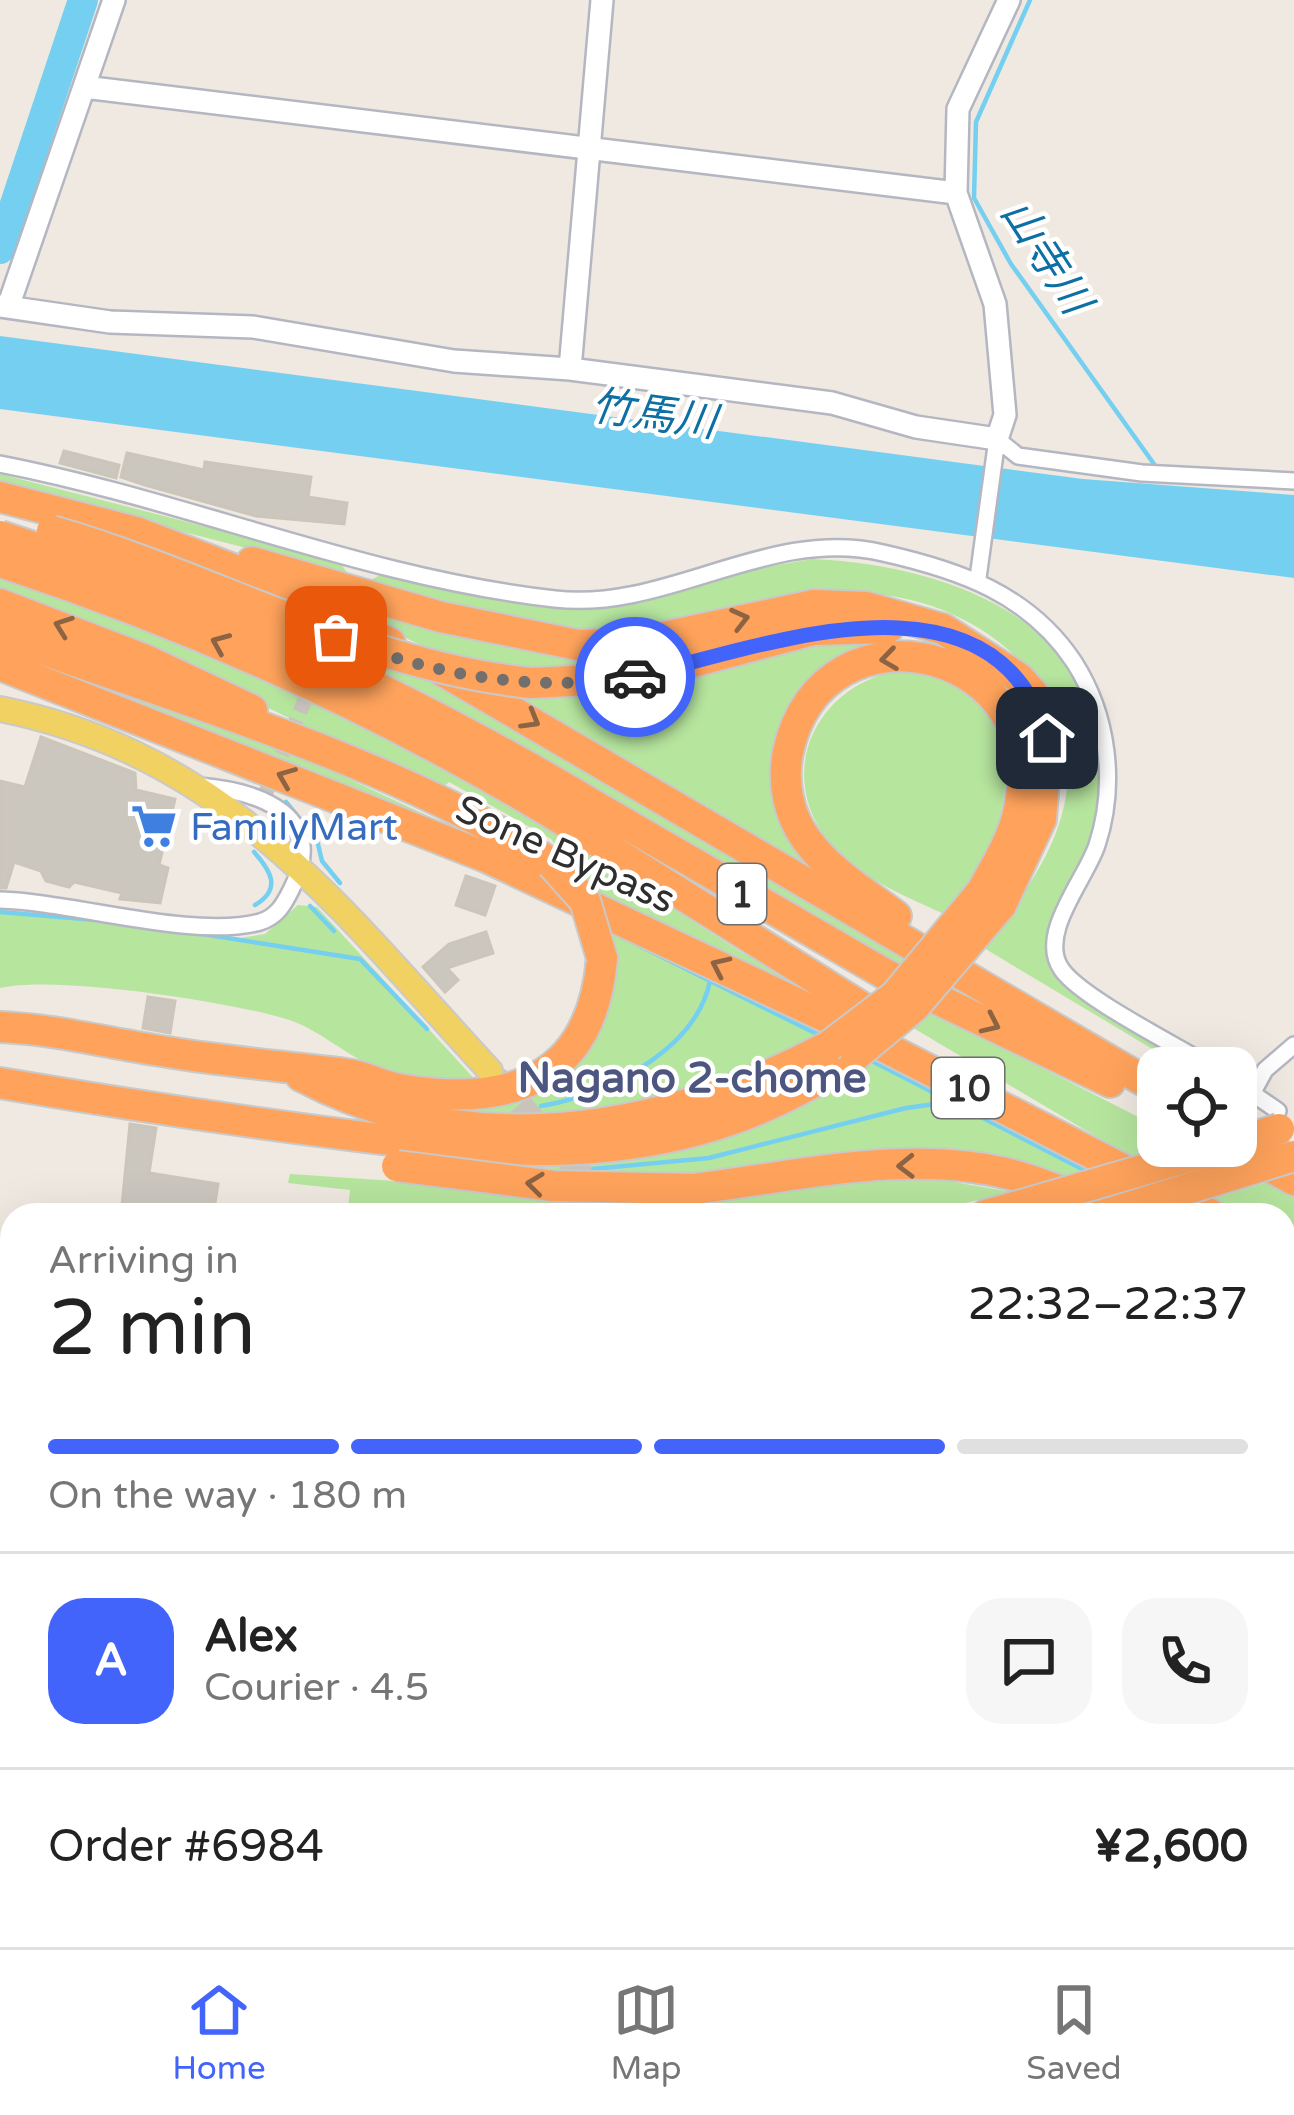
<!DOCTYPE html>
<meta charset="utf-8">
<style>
:root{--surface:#fff;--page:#f6f6f6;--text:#222;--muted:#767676;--line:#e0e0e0;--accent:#4264fb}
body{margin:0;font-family:"Varela Round","Noto Sans JP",sans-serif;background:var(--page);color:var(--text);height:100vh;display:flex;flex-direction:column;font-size:45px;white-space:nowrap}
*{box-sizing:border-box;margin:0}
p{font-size:39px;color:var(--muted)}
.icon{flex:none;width:66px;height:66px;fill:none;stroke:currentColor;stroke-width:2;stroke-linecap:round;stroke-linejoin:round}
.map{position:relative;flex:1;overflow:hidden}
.panel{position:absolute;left:0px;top:1203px;width:1296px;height:744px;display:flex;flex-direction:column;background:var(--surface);border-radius:36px 36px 0 0;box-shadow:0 12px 48px #0002}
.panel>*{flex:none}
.tools{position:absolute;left:1137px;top:1047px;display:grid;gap:24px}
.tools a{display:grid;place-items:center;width:120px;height:120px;border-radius:24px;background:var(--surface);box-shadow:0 12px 48px #0002;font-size:60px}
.pin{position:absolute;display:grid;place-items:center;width:102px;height:102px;color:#fff;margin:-51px;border-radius:24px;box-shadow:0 6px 18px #0006}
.courier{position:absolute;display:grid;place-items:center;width:120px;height:120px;margin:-60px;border:9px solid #4264fb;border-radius:50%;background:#fff;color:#222;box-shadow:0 3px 15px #0007}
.headline em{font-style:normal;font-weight:600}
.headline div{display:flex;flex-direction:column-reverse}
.headline{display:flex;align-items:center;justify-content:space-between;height:204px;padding:0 48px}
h1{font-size:78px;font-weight:600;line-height:90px}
.bar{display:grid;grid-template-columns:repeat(4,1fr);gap:18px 12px;align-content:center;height:144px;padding:0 48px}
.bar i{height:15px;border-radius:9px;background:var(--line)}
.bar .active{background:var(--accent)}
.bar p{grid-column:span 4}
.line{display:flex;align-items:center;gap:30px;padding:0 48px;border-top:3px solid var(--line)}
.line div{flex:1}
.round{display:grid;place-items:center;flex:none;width:126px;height:126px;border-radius:36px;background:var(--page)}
.dock{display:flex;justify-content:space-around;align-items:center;height:168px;border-top:3px solid var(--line);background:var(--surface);font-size:33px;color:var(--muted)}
.dock a{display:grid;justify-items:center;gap:6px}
.dock .active{color:var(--accent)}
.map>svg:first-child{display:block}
</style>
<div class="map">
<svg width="1294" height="1947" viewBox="0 0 1294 1947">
<rect width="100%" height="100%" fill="#efe9e1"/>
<!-- green -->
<path fill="#b6e59e" d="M0,474L308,553L341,564L348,574L0,485Z
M812,559C958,565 1130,632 1097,812C1089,858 1065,899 1045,940L1046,955L1060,979L1203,1068H1184L984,948C1012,909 1044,870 1059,824C1101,700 986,600 870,594C853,593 833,599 816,602C765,610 714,618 663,626C644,629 620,636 601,635C524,630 444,601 371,580L386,572L517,600L605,608L647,600L731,573Z
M0,576L179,638L455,769L741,952L845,1007L596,896L551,839L449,782L439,791L223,686L0,594Z
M324,599L578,658L778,624L627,669L469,668Z
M872,636L934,645L887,643L779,735L821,876L516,694L805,643Z
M362,660L445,683L915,958L903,970Z
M44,662L321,766L527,862L49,671Z
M890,672C1042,673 1025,830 946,915C910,898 871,883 842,856C774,792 802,696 890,672Z
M298,905L317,907L479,1084C446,1084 412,1081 380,1069C345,1056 319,1028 283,1018C223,1001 57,975 0,988V910L240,938L265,934Z
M610,929L827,1033C766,1068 674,1105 604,1115C526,1127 443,1108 367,1095C408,1098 458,1110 498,1104C583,1090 628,1010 610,929Z
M928,1010L1158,1127V1146H1178L1134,1159L910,1026Z
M871,1058L1089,1170L1063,1176C862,1175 655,1188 456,1159L543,1165L603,1161Z
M290,1174L410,1182L585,1204L593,1215H347L350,1190L288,1183Z
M892,1180H942L1012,1192L915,1215H642L633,1205Z
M1268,1182L1294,1195V1242L1284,1237V1215H1242L1211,1199Z
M12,1432V1583L0,1599V1434Z
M12,1698V1935H352L349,1943L0,1947V1714Z"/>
<!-- water -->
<path fill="#75cff0" d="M0,336L1083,479L1294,495V578L0,409Z"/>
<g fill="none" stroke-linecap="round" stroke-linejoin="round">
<!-- stream -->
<path stroke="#75cff0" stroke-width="4.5" d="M1030,0L976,122L974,198L1011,264L1159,471
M286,802L317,840L322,861L340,883
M254,852C271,871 282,889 255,905
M310,906L334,931
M0,912L96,920
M196,933L360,959L427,1029
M622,937L821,1036
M870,1060L1084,1170
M541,1106C606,1095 696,1050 710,981
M560,1172L709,1158L906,1108L950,1102"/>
<!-- river -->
<path stroke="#75cff0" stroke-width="30" d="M0,249L83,0
M1284,1752L1294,1737
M1148,1947L1156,1935"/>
</g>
<!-- building -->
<path fill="#cbc7bf" stroke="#cbc5ba" stroke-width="3" d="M64,451L119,465L116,478L60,463Z
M127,453L204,470L205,462L311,477L308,497L347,503L344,524L256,516L145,485L121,477Z
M41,737L135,773L136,790L175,799L159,865L168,868L160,903L120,899L122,893L74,882L69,887L46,881L41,871L14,862L6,888H0V781L25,787Z
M466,876L495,886L485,915L456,905Z
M486,932L493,953L447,968L458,980L445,992L423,967L449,944Z
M148,997L175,1001L170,1033L143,1028Z
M130,1124L156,1128L149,1173L218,1184L213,1215L122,1206Z"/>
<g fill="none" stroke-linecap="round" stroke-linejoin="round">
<!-- street-tunnel -->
<path stroke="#c8c4bd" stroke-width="15" stroke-dasharray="15 8" stroke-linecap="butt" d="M264,797L312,683
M1236,1122L1246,1105"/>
<!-- primary-tunnel -->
<path stroke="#c8c4bd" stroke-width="24" stroke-dasharray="24 12" stroke-linecap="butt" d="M496,1077L600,1195"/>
<!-- lane casing -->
<g stroke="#b4b7c1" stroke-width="12">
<path id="lane" d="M0,1318H12"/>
</g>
<!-- street casing -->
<g stroke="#b4b7c1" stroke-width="20">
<path id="street" d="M997,439L1018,456L1142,473L1294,481
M0,464C186,500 366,578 555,599C668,612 768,526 883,553C959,570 1029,594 1074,662C1108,715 1117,784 1097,845C1086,879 1036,935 1062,970C1083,999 1178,1046 1213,1068
M978,578L997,439
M0,900C74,902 193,940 260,922C277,917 284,904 291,890C330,816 260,791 199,786
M1236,1082L1278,1111
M1246,1105L1265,1070L1294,1045
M0,1667L12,1654
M1284,1713L1294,1716
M1284,1797L1294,1783
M864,1947L885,1935
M1176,1947L1184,1935"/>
</g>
<!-- secondary casing -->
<g stroke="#b4b7c1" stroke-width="26">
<path id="secondary" d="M84,87L956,193
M0,306L110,322L253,327L454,361L570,369L832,403L916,427L997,439L1005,415L995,304L956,193L958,109L1009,0
M8,307L114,0
M570,369L602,0"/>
</g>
<!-- primary casing -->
<g stroke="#c9c9c9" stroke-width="28">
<path id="primary" d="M0,709C229,755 341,910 490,1071
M602,1197L615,1215
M1284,1380L1294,1392"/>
</g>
<!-- highway casing -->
<g stroke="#c9c9c9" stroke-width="34">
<path id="highway" d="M0,497L136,532L230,568L390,643
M252,562L441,617L578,645L631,644L814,605L866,607L943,629L1019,678L1033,694L1047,738L1041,819L1001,905
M0,604L146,660L252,710
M0,634C172,698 401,763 552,864
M0,665L486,857L826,1017L1212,1215
M443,671L1158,1089
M531,683L633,678L813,630L888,628
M602,810L885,974L1110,1082
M584,833L890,1025
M896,916C864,892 829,871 806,839C788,814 782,782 788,752C822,591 1062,647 1017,817C1010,844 995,867 982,891
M0,1027C52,1029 104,1042 155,1050C218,1061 282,1066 346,1074C365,1076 381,1086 399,1089C510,1108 592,1080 602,958
M301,1076C471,1166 664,1133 829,1046
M0,1083C106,1101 211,1117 318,1131C512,1157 686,1175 856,1055
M1249,1155L1294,1180
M694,1189C799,1176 919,1146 1024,1178C1056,1188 1088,1203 1119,1215
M986,1215L1015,1207
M1284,1253L1294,1259
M1284,1284L1294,1287
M0,1380L12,1379
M0,1414L12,1412
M0,1618L12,1602"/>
</g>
<!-- lane -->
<use href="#lane" stroke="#fff" stroke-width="8"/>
<!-- street -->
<use href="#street" stroke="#fff" stroke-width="15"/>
<!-- secondary -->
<use href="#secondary" stroke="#fff" stroke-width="21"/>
<!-- primary -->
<use href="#primary" stroke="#f2d163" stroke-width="24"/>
<!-- highway -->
<use href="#highway" stroke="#ffa35c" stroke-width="30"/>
<!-- highway-bridge casing -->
<g stroke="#c9c9c9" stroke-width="34" stroke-linecap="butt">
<path id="highway-bridge" d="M52,531C214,578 362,666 531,683
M0,536C213,604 411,695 602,810
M0,562C207,630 399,718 584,833
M552,864L585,901L602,958
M829,1046L895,996L982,891
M856,1055L914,1007L1001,905
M1236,1143L1279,1129
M397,1166L553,1186L694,1189
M1015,1207L1226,1146
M1103,1215L1294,1156"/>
</g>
<!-- highway-bridge -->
<use href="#highway-bridge" stroke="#ffa35c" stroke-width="30"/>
</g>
<!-- one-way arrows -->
<defs><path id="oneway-chevron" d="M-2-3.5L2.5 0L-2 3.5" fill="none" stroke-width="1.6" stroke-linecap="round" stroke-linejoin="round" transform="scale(3)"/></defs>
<g stroke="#8c6343">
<use href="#oneway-chevron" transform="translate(740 619) rotate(-14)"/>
<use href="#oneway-chevron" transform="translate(63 626) rotate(-160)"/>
<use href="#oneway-chevron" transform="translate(220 643) rotate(-157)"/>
<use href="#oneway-chevron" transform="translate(889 659) rotate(172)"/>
<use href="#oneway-chevron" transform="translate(531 720) rotate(30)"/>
<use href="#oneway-chevron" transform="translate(286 777) rotate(-158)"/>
<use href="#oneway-chevron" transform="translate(720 966) rotate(-155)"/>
<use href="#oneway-chevron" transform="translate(991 1024) rotate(25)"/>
<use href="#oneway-chevron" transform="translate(906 1166) rotate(179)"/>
<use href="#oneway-chevron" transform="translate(535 1184) rotate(-173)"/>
</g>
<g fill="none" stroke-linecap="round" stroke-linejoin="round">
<!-- done -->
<path stroke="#726f6d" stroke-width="12" stroke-dasharray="0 21.6" d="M336,637C433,675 531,693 635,677"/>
<!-- route -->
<path stroke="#4264fb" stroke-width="15" d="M635,677C761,647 995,556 1047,738"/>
</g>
<!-- icons -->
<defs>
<g id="supermarket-bare" transform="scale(3.6)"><path d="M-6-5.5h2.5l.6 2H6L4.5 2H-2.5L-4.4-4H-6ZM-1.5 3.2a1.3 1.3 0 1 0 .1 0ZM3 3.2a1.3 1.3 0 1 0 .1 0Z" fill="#3f7fe0" stroke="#fff" stroke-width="2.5" paint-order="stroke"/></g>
</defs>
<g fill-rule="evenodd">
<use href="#supermarket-bare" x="154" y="826"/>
</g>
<g text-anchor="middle" stroke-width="9" stroke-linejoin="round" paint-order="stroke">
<!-- shield labels -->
<g fill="#fff" stroke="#6d6d6d" stroke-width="3">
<rect x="718" y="864" width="48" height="60" rx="9"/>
<rect x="932" y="1058" width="72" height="60" rx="9"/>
</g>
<g font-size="36" font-weight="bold" fill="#2e2e2e">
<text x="742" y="907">1</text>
<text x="968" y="1101">10</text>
</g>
<!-- shop labels -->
<g font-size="39" fill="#366cbe" stroke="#fff" text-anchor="start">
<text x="190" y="840">FamilyMart</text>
</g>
<!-- street labels -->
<g font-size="39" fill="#2e2e2e" stroke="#fff">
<text transform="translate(566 853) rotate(24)" y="14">Sone Bypass</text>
</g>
<!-- water labels -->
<g font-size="42" font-style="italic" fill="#0d6fa3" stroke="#fff">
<text transform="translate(1047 256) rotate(57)" y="15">山寺川</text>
<text transform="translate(654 413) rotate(8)" y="15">竹馬川</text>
</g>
<!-- neighbourhood labels -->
<g font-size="42" font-weight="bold" fill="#4d5680" stroke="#fff">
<text x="692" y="1092">Nagano 2-chome</text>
</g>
</g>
</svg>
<div class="tools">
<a><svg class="icon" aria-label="locate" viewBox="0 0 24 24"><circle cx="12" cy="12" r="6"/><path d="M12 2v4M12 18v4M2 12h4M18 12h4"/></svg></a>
</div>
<div class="pin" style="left:336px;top:637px;background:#ea580c"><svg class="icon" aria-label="bag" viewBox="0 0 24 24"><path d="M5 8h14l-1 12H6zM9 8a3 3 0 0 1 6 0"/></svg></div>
<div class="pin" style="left:1047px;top:738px;background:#1f2937"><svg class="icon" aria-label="home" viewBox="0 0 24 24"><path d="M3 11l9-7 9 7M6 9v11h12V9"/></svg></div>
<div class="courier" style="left:635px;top:677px"><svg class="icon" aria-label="car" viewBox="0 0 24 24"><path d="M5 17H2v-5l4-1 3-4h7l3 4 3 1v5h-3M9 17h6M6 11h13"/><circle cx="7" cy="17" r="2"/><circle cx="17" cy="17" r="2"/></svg></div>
<section class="panel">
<div class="headline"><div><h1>2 min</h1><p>Arriving in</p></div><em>22:32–22:37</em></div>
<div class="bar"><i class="active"></i><i class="active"></i><i class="active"></i><i></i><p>On the way · 180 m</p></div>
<div class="line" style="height:216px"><b class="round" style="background:var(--accent);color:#fff">A</b><div><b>Alex</b><p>Courier · 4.5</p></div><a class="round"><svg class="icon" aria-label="chat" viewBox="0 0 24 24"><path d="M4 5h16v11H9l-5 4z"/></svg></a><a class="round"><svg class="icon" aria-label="phone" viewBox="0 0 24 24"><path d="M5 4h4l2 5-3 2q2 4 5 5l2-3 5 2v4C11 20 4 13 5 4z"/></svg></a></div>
<div class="line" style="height:156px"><div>Order #6984</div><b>¥2,600</b></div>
</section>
</div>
<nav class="dock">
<a class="active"><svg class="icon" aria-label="home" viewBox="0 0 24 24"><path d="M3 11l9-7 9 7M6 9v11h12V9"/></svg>Home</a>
<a><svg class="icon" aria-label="map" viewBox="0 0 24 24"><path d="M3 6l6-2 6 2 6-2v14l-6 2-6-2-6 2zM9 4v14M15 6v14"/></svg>Map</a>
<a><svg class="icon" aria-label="saved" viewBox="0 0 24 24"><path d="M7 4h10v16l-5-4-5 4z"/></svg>Saved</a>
</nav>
